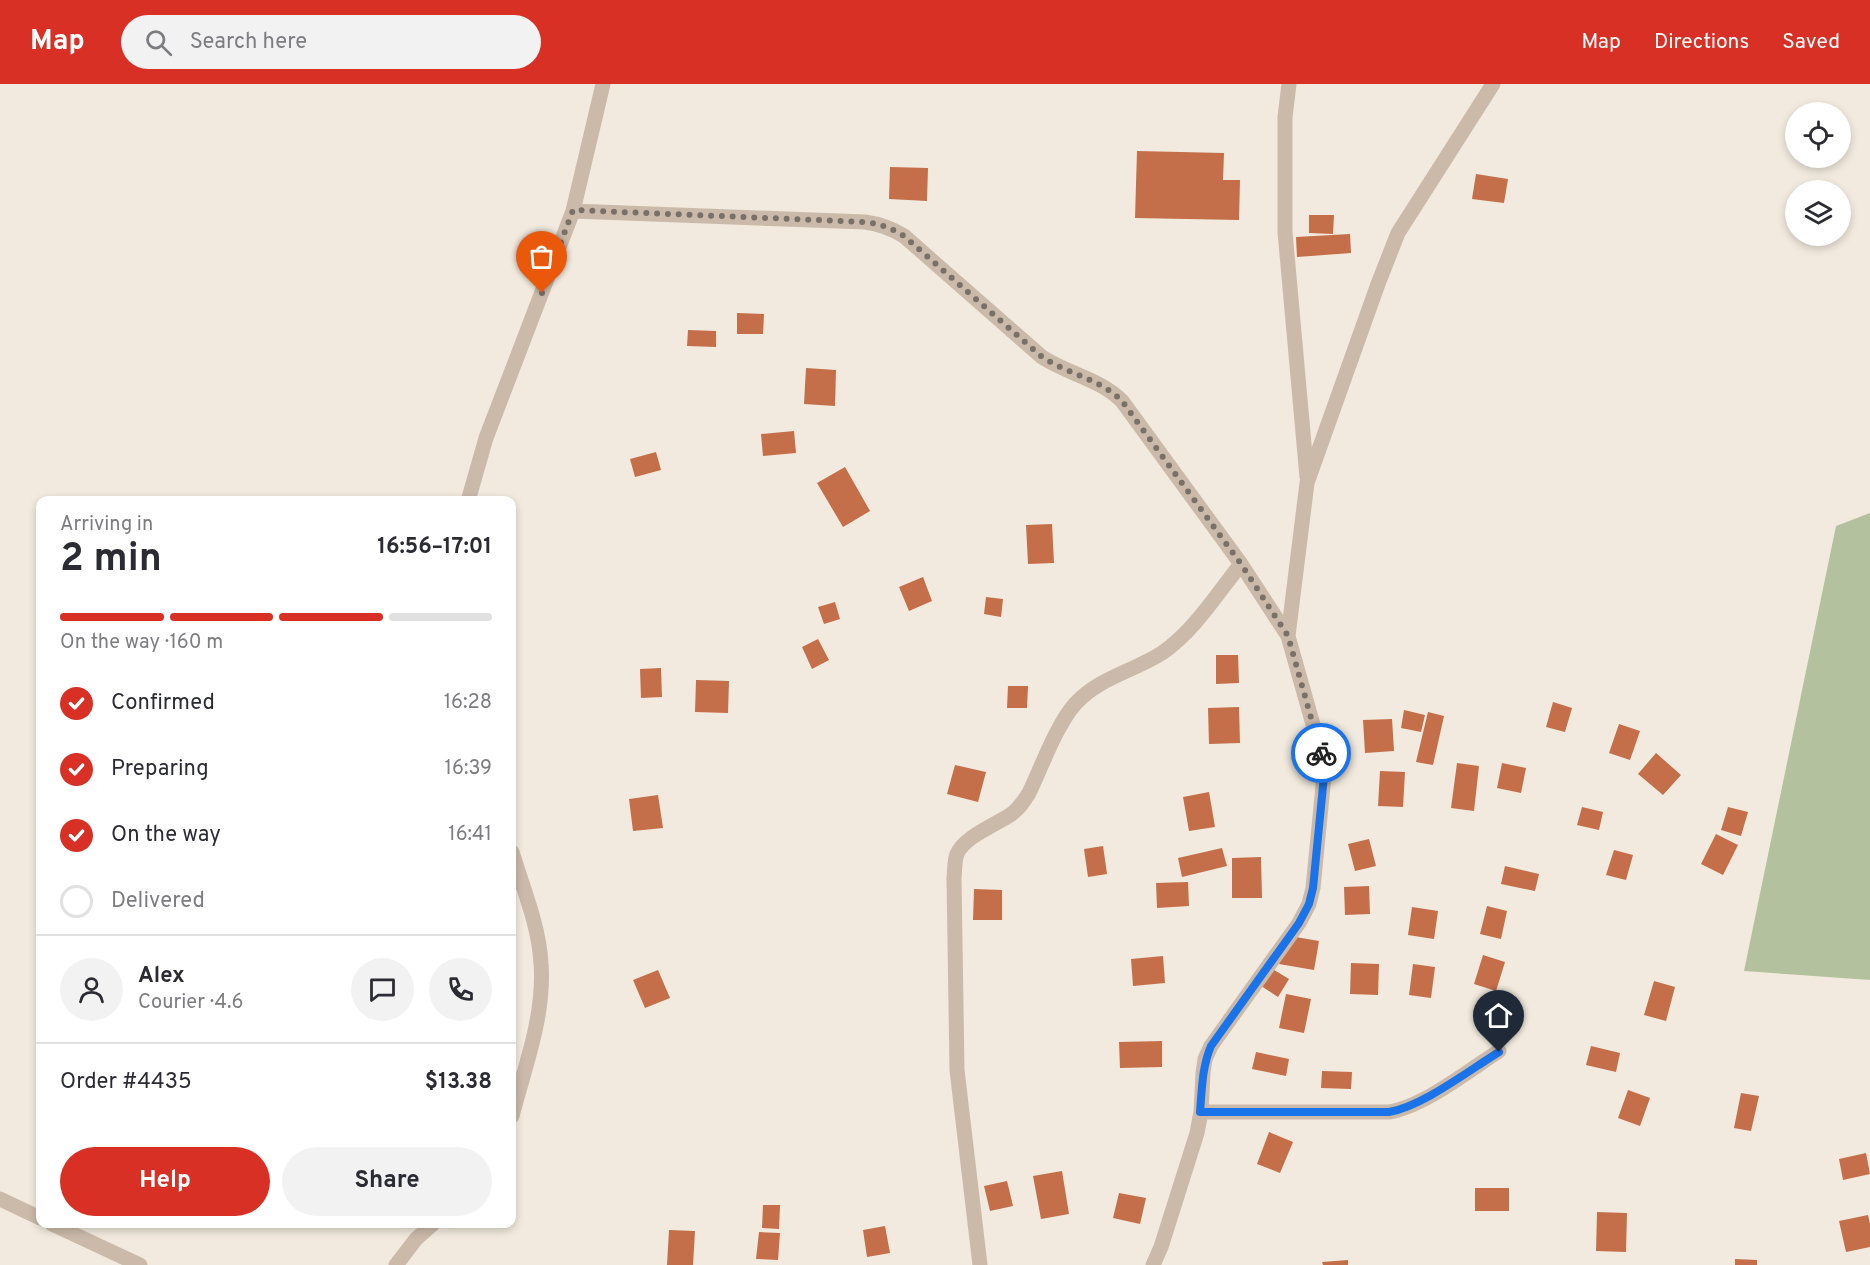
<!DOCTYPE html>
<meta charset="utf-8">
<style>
:root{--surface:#fff;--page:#f2f2f3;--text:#2b2b33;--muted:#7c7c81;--line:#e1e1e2;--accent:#d93025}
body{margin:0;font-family:Overpass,sans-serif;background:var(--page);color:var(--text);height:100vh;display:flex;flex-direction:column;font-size:22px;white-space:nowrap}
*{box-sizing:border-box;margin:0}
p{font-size:20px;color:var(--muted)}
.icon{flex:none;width:33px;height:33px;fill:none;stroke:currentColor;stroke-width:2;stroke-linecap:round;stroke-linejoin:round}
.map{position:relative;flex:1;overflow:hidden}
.sheet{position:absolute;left:36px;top:412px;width:480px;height:732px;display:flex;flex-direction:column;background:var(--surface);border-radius:12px;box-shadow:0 3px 9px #0003}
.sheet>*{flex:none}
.tools{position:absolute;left:1785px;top:18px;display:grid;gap:12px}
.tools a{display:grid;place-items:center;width:66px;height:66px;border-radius:50%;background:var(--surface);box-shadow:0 3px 9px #0003;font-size:30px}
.pin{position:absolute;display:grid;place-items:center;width:51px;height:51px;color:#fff;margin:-62px -26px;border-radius:50% 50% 50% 0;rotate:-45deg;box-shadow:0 0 6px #0007}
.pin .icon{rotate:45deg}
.courier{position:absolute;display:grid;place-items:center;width:60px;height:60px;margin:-30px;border:4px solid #1a73e8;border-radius:50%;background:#fff;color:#222;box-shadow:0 2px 8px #0007}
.head em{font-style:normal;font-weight:700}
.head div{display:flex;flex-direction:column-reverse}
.head{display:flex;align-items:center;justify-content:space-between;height:102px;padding:0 24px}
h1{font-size:39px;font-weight:700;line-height:45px}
.bar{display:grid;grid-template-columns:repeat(4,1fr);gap:9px 6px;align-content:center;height:72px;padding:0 24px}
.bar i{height:8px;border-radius:4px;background:var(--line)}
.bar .current{background:var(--accent)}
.bar p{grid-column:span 4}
.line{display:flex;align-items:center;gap:15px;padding:0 24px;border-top:2px solid var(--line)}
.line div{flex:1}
.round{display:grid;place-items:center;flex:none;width:63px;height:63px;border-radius:32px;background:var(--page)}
ol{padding:0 24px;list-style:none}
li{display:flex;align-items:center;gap:18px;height:66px}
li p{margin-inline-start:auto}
li .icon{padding:6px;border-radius:50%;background:var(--accent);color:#fff;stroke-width:4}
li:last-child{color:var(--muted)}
li i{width:33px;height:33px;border:3px solid var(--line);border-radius:50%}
.button{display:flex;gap:12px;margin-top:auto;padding:12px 24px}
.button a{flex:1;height:69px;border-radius:36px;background:var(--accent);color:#fff;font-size:24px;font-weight:700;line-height:69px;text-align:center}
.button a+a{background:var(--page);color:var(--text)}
header{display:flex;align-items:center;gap:36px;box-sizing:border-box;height:84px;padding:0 30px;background:var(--accent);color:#fff}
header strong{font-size:28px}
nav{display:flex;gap:33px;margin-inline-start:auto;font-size:21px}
.search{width:420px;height:54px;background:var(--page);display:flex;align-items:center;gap:15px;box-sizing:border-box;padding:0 21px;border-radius:33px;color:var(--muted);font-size:22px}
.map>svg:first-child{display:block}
</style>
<header>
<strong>Map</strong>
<div class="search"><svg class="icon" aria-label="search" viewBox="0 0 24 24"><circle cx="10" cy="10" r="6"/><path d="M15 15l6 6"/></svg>Search here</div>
<nav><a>Map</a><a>Directions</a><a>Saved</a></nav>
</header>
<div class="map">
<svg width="1870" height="1181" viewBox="0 0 1870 1181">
<rect width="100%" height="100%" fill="#f2eade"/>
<!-- green -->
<path fill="#b4c19e" d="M1870,429V896L1744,887L1836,442Z"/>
<!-- building -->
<path fill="#c46e4a" d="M1137,67L1224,69L1223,96H1240L1239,136L1135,134Z
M890,83L928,84L927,117L889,115Z
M1476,90L1508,95L1504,119L1472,115Z
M1309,131H1334L1333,150L1309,149Z
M1350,150L1351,169L1297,173L1296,153Z
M737,229L764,230L763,250H737Z
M688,246L716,247V263L687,262Z
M806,284L836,286L835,322L804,320Z
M794,347L796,369L763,372L761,350Z
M656,368L661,386L635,393L630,375Z
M845,383L870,427L843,443L817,399Z
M1052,440L1054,479L1028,480L1026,441Z
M923,493L932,517L909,527L899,503Z
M986,513L1003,515L1001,533L984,530Z
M835,518L840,535L824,540L818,523Z
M818,555L829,576L812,585L802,563Z
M1216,571H1238L1239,599L1216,600Z
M661,584L662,613L641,614L640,585Z
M696,596L729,597L728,629L695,628Z
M1008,602H1028L1027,624H1007Z
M1553,618L1572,624L1565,648L1546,643Z
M1239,623L1240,659L1209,660L1208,624Z
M1404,626L1425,631L1421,648L1401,644Z
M1428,628L1444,632L1433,681L1416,678Z
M1392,635L1394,667L1365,669L1363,636Z
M1619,640L1640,647L1630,676L1609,669Z
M1656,669L1681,691L1663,711L1638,690Z
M1457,679L1479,682L1474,727L1451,724Z
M1502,679L1526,684L1521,709L1497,704Z
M955,681L986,688L978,718L947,710Z
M1380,687L1405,688L1403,723L1378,722Z
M1209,708L1215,743L1189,747L1183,713Z
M658,711L663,744L633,747L629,715Z
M1582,723L1603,728L1599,746L1577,741Z
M1728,723L1748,728L1741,752L1721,746Z
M1716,750L1738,761L1723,791L1701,780Z
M1369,755L1376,782L1355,787L1348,760Z
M1103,762L1107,790L1088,793L1084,765Z
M1222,764L1227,782L1182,793L1178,774Z
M1614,766L1633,771L1626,796L1606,791Z
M1261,773L1262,814H1232V774Z
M1505,782L1539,790L1535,807L1501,800Z
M1188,798L1189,822L1157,824L1156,799Z
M1369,802L1370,830L1345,831L1344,803Z
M974,805L1002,806V836H973Z
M1487,822L1507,827L1501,855L1480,850Z
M1412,823L1438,827L1434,855L1408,851Z
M1284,851L1319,857L1314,886L1279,880Z
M1483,871L1505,878L1496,907L1474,900Z
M1163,872L1165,899L1133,902L1131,875Z
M1351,879L1379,880L1378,911L1350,910Z
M1413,880L1435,883L1431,914L1409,911Z
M1269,883L1289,895L1278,913L1258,900Z
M658,886L670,914L645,924L633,896Z
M1654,897L1675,903L1666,937L1644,931Z
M1286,910L1311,915L1304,949L1279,944Z
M1162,957V983L1120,984L1119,958Z
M1591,962L1620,969L1616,988L1586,981Z
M1256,968L1289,975L1286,992L1252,985Z
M1322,987L1352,988L1351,1005L1321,1004Z
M1628,1006L1650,1014L1640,1042L1618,1034Z
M1741,1009L1759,1012L1751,1047L1734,1044Z
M1269,1048L1293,1058L1280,1089L1257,1080Z
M1866,1069L1870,1090L1843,1096L1839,1075Z
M1062,1087L1069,1130L1041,1135L1033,1092Z
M1007,1097L1013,1122L990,1127L984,1102Z
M1475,1104H1509V1127H1475Z
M1119,1109L1146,1114L1140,1140L1113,1134Z
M763,1121H780L779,1145L762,1144Z
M1597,1128L1627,1129L1626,1168L1596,1167Z
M1868,1131L1870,1140V1163L1846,1168L1839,1137Z
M885,1142L890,1169L867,1173L863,1146Z
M669,1146L695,1147L693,1181H667Z
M759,1148L780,1149L778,1176L756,1175Z
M1735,1175L1757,1176V1181H1735Z
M1348,1176V1181H1323L1322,1178Z"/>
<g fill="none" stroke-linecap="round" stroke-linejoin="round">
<!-- minor -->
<path stroke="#cbbaaa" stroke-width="15" d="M1289,0L1285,33V148L1307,393
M573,127L865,138C880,140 891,144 904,152L1042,273C1068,290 1100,295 1122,317L1241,480L1288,552
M468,417L486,354L573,127L603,0
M512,768C523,804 539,842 541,879C545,931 525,982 512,1032
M1201,1028H1389C1423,1023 1468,987 1499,967
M0,1115L40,1134
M52,1140L140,1181
M396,1181L416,1155L433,1140
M980,1181L957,986L954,794C955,786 954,778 957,770C964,753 995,741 1010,731C1019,725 1024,717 1029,709C1042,682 1056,642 1075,620C1098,594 1134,587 1162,569C1194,547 1217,510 1241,480
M1153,1181L1161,1163L1197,1049L1201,1028L1203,989L1205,975L1211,962L1299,839L1309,820L1313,804L1324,692L1323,676L1288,552L1307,399L1378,200L1398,149L1493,0"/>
</g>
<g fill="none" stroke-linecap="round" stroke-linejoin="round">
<!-- done -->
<path stroke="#797068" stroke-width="6" stroke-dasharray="0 10.8" d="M542,209L573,126L865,138C880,140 891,144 904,152L1042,273C1068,290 1100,295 1122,317L1241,480L1288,552L1321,669"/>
<!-- route -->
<path stroke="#1a73e8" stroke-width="8" d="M1321,669L1324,692L1313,804L1309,820L1299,839L1211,962C1202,983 1202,1005 1200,1028H1389C1423,1022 1468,987 1499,968"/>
</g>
</svg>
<div class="tools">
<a><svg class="icon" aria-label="locate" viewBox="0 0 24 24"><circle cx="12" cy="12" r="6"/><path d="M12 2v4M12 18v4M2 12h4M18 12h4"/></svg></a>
<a><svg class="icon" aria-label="layers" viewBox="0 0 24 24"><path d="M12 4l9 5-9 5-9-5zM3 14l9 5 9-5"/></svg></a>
</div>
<div class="pin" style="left:542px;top:209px;background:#ea580c"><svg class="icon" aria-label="bag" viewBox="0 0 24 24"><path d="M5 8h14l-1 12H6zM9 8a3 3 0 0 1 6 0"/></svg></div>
<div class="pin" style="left:1499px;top:968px;background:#1f2937"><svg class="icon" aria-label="home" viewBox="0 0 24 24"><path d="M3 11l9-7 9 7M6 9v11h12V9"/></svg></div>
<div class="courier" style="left:1321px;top:669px"><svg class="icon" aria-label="bike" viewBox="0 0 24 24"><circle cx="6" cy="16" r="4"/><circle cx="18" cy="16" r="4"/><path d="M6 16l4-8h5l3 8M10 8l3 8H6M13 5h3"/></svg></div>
<section class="sheet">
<div class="head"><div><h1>2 min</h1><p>Arriving in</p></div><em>16:56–17:01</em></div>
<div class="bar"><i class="current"></i><i class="current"></i><i class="current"></i><i></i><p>On the way · 160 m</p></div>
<ol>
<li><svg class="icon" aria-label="check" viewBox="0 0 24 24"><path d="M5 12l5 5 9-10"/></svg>Confirmed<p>16:28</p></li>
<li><svg class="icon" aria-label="check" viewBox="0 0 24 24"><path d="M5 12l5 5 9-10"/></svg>Preparing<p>16:39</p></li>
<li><svg class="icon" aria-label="check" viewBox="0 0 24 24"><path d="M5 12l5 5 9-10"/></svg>On the way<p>16:41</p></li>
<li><i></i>Delivered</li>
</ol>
<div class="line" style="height:108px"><a class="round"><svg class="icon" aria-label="person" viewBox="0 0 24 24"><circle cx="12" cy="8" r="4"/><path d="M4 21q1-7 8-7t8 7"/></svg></a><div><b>Alex</b><p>Courier · 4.6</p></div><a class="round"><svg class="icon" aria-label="chat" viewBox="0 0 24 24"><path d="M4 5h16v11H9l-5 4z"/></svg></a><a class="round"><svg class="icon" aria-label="phone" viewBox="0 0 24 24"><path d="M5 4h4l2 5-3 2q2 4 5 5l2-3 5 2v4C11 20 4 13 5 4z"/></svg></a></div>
<div class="line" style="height:78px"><div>Order #4435</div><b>$13.38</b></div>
<div class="button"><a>Help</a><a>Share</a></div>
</section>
</div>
